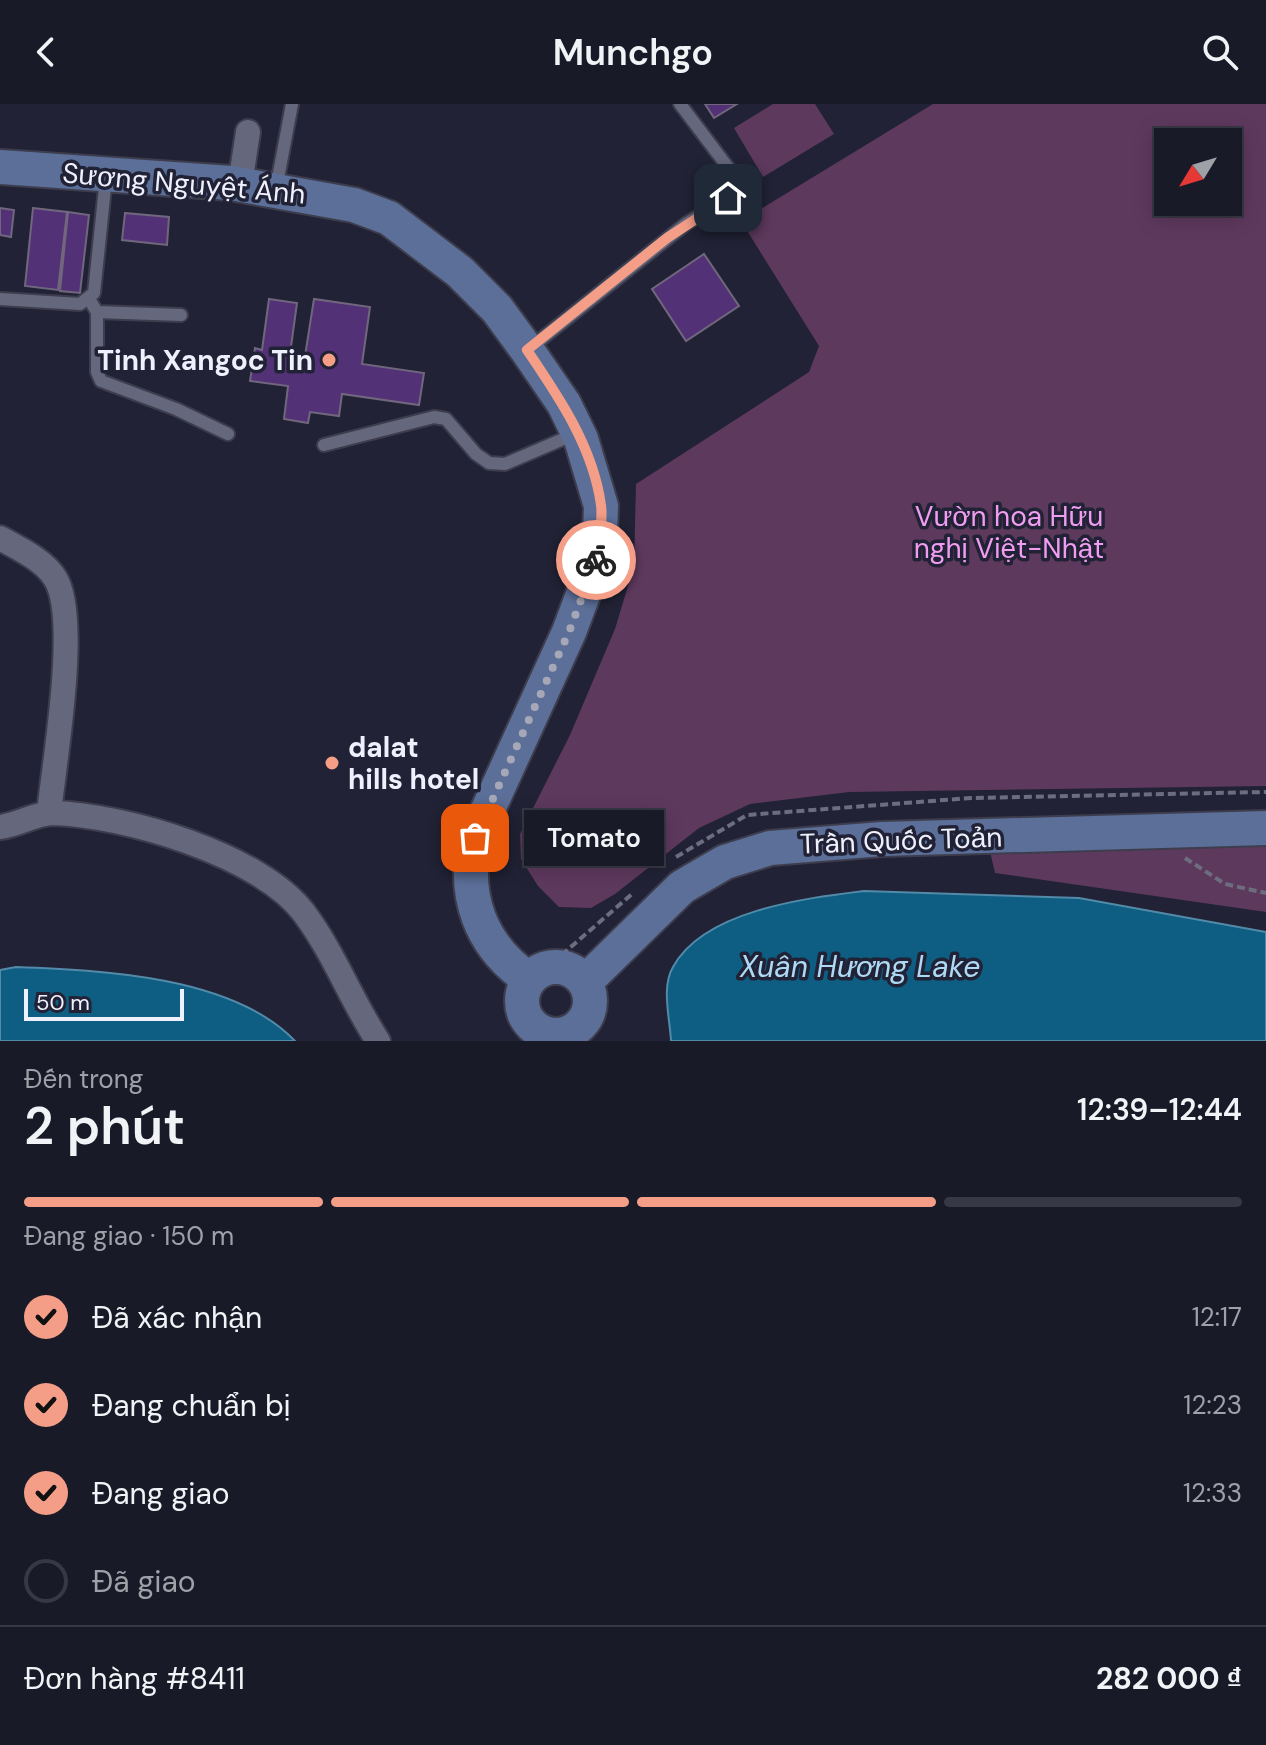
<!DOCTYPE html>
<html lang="vi">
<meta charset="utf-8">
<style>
:root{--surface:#191a28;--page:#262734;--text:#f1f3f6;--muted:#9fa1a8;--line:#373845;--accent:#f49e88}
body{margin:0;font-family:"DM Sans",sans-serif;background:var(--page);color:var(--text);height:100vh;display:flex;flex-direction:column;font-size:30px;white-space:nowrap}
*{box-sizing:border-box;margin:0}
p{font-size:26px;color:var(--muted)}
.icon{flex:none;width:44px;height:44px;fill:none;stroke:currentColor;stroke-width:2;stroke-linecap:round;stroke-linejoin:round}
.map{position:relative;height:937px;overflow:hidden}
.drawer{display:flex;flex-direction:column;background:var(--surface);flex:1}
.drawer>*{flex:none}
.needle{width:52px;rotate:232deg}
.buttons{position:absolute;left:1154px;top:24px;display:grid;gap:16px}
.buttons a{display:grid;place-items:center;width:88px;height:88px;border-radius:0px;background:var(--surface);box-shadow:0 4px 20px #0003,0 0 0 2px var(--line);font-size:40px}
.scale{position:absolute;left:24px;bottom:20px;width:160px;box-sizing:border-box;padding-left:8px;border:4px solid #eff0fd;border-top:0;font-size:22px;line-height:28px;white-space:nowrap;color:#eff0fd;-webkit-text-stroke:6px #212235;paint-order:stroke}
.pin{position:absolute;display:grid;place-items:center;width:68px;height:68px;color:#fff;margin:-34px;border-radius:16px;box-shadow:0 4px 12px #0006}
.courier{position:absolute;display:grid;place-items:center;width:80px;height:80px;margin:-40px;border:6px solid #f49e88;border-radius:50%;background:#fff;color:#222;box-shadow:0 2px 10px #0007}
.bubble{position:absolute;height:56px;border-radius:0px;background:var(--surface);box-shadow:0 4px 20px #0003,0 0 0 2px var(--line);font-size:26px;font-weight:600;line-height:56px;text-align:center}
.overview em{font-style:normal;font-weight:600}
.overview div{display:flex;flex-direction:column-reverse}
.overview{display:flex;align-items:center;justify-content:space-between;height:136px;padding:0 24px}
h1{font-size:52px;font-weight:600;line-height:60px}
.bar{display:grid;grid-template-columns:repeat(4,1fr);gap:12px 8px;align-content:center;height:96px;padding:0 24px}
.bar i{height:10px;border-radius:6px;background:var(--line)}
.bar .selected{background:var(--accent)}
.bar p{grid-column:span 4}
.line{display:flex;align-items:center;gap:20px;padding:0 24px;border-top:2px solid var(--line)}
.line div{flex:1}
ol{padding:0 24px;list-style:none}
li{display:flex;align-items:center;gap:24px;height:88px}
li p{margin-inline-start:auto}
li .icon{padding:8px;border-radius:50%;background:var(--accent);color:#111;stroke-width:4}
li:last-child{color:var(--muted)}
li i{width:44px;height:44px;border:4px solid var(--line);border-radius:50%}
header{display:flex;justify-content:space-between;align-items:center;height:104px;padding:0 24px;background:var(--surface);font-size:36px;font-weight:600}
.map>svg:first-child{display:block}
</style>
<header><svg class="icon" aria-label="back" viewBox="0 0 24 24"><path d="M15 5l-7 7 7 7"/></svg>Munchgo<svg class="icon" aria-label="search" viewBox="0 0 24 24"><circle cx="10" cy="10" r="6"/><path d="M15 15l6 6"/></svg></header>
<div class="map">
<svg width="1266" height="937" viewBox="0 0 1266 937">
<rect width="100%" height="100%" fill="#212235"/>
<!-- green -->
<path fill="#5e395e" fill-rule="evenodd" d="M773,0H815L834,30L763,73L734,24Z
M933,0H1266V682L849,688L750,700L699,724L615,790L591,804L559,803L538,782L521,755L520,730L570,631L615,525L634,462L636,380L809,268L819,242L741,117ZM1168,38H1228V98H1168Z
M1266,729V808L995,769L989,743Z"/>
<!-- water -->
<path fill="#0e5e84" stroke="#528aa8" stroke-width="2" d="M864,787L1079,794L1266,828V937H671C670,915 661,883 673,863C704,806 807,794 864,787Z
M16,863C101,866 233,872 295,937H0V866Z"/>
<!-- building -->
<path fill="#533177" stroke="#70677d" stroke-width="2" d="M705,0H737L714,14Z
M0,104L14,106L11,133L0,131Z
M33,104L67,108L58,186L25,182Z
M68,108L89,111L80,189L60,187Z
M125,109L169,113L167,141L122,136Z
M704,150L739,202L686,237L652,185Z
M269,195L297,199L290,250L305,252L314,195L370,203L362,260L424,269L419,301L342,290L339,312L310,308L308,319L284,315L288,282L250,277L255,244L262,246Z"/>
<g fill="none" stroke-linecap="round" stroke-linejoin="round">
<!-- service casing -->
<g stroke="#3d3d4e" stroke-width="16">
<path id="service" d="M276,85L292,0
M0,195L80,200L94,189L106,74
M89,195L97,208V268L101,277L176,305L228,330
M97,208L181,211
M530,244L687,119L728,94L733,85V70L680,0
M324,341L434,313L446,315L476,350L489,359L505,360L575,330"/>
</g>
<!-- minor casing -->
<g stroke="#3d3d4e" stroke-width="28">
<path id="minor" d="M240,80L248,28
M0,434C18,444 44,456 55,474C80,513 54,659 49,709
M0,723C18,721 36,709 53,709C124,711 261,751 304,809C334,849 351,896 378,937
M541,937L544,930"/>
</g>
<!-- secondary casing -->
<g stroke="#3d3d4e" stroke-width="38">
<path id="secondary" d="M0,63L231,79L354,101L389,114L460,168L497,205L527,246L564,300L581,335L601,402L600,430L596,456L569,528L475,734C462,791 480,842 529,875
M522 897a34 34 0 1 1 68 0a34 34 0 1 1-68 0Z
M585,878L682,783L725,758L770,744L882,735L1266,724"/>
</g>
<!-- path -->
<path stroke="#6c6d7e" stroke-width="4" stroke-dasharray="8 4" stroke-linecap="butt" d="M676,753L747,711L971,694L1266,688
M1185,754L1225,780L1266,789
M558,863L565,848L632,790"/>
<!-- service -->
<use href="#service" stroke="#65677d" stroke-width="12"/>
<!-- minor -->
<use href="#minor" stroke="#65677d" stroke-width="24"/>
<!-- secondary -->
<use href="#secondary" stroke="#5c6f99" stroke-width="34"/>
</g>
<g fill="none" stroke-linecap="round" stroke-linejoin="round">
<!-- done -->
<path stroke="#a7a8b7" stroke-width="8" stroke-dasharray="0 14.4" d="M475,734L569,528L596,456"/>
<!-- route -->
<path stroke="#f49e88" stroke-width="10" d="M596,456C599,439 603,418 601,401C593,343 559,293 527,246L667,134L728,94"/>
</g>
<!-- markers -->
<g fill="#f49e88" stroke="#212235" stroke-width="3">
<circle cx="329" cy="256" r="8"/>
<circle cx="332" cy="659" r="8"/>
</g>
<g text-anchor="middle" stroke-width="7" stroke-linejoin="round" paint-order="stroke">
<!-- street labels -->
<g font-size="28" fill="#eff0fd" stroke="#212235">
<text transform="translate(184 79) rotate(5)" y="10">Sương Nguyệt Ánh</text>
<text transform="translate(901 736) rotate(-2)" y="10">Trần Quốc Toản</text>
</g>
<!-- poi labels -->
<g font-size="28" font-weight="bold" fill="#eff0fd" stroke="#212235" text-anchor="end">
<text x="313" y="266">Tinh Xangoc Tin</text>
<text x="348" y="653" text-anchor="start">dalat<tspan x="348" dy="32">hills hotel</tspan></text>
</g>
<!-- park labels -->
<g font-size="28" fill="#f09cf0" stroke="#212235">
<text x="1009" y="422">Vườn hoa Hữu<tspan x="1009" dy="32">nghị Việt-Nhật</tspan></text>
</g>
<!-- water labels -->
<g font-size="30" font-style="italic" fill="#aed9f4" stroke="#212235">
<text x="860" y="873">Xuân Hương Lake</text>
</g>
</g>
</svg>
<div class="buttons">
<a><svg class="needle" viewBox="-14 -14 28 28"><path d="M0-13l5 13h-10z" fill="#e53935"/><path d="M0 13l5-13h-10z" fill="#9fa1a8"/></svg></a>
</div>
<div class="scale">50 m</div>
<div class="pin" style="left:475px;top:734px;background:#ea580c"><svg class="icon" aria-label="bag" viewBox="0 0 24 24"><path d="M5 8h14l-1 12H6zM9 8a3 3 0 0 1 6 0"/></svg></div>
<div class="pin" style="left:728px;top:94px;background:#1f2937"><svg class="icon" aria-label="home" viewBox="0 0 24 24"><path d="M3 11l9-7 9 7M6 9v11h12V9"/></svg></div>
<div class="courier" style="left:596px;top:456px"><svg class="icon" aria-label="bike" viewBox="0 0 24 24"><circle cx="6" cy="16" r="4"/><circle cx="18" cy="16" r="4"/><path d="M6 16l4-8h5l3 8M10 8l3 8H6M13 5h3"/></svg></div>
<div class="bubble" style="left:524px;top:706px;width:140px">Tomato</div>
</div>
<section class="drawer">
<div class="overview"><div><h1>2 phút</h1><p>Đến trong</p></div><em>12:39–12:44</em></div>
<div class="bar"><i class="selected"></i><i class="selected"></i><i class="selected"></i><i></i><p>Đang giao · 150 m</p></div>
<ol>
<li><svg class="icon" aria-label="check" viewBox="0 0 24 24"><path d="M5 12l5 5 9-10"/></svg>Đã xác nhận<p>12:17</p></li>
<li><svg class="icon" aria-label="check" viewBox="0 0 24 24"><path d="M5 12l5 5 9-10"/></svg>Đang chuẩn bị<p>12:23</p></li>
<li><svg class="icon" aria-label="check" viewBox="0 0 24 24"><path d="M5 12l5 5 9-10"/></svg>Đang giao<p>12:33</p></li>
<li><i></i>Đã giao</li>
</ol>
<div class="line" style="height:104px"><div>Đơn hàng #8411</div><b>282 000 ₫</b></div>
</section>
